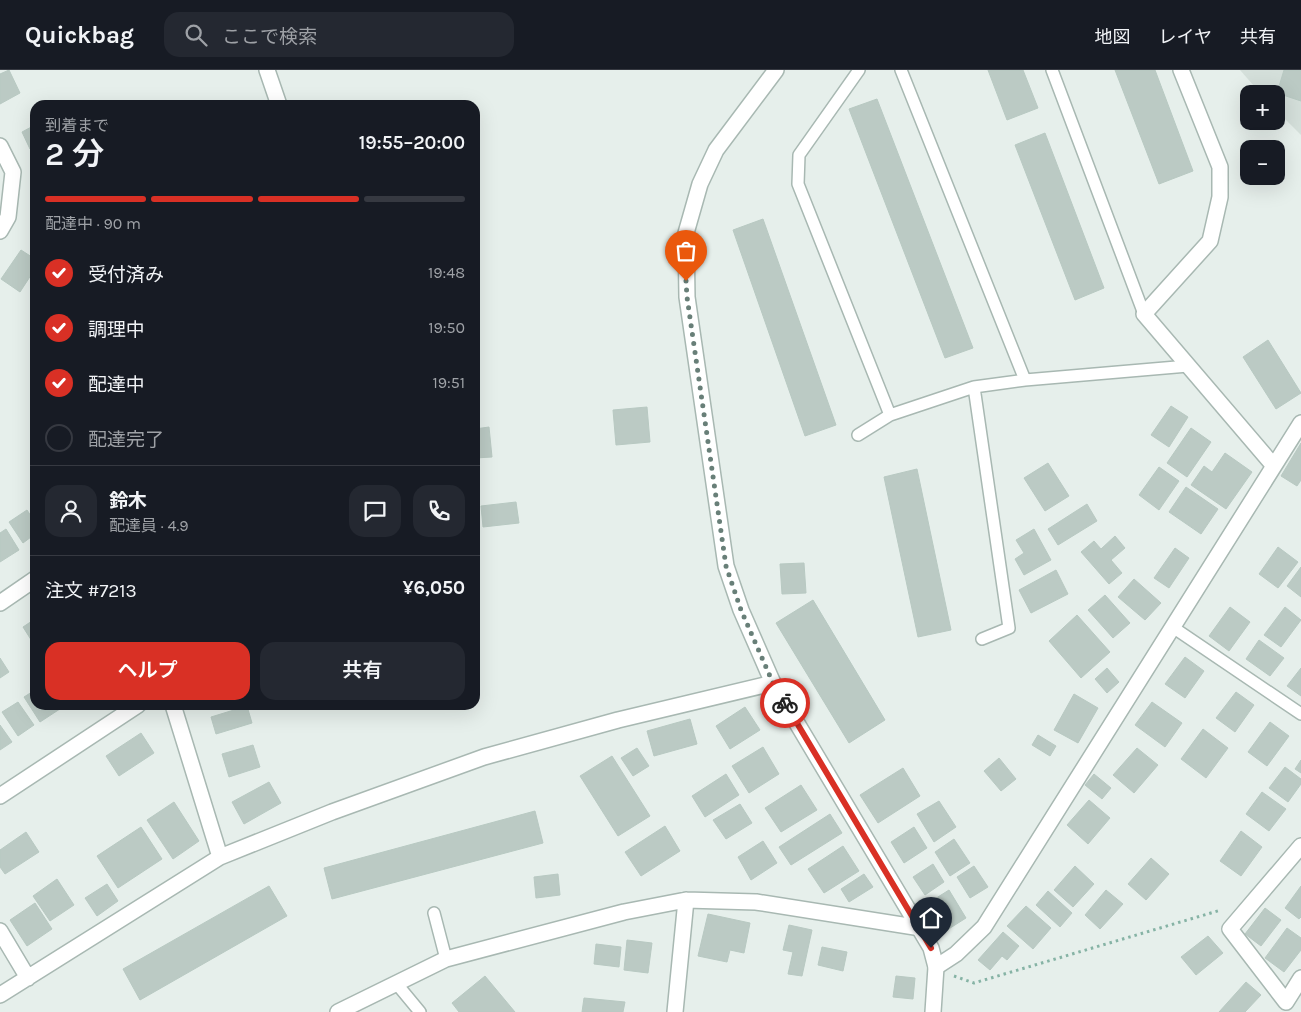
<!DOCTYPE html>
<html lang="ja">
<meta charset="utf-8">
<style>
:root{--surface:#171b24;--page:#242831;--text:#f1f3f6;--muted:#9ea1a6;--line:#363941;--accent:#d93025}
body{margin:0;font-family:Karla,"Noto Sans JP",sans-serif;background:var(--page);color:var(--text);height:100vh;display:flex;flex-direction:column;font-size:19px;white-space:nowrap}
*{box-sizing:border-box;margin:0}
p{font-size:16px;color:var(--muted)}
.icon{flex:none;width:28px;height:28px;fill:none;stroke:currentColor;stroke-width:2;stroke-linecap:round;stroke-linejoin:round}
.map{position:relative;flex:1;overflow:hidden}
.drawer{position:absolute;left:30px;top:30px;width:450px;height:610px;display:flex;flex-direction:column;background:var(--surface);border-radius:15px;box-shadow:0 5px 20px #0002}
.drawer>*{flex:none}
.fabs{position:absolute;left:1240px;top:15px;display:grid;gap:10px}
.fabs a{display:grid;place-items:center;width:45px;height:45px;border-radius:10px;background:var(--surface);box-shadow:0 5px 20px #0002;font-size:25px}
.pin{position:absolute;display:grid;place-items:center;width:42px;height:42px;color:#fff;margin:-51px -21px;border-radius:50% 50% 50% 0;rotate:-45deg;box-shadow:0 0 5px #0007}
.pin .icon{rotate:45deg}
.courier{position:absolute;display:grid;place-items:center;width:50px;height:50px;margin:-25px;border:4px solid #d93025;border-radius:50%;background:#fff;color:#222;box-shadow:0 1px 6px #0007}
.headline em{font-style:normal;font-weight:600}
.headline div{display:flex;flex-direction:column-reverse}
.headline{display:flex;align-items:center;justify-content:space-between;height:85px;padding:0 15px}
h1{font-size:32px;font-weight:600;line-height:38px}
.bar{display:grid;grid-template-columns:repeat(4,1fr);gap:8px 5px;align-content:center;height:60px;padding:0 15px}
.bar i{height:6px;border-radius:4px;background:var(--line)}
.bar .on{background:var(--accent)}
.bar p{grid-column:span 4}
.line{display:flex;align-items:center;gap:12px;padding:0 15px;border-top:1px solid var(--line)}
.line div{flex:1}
.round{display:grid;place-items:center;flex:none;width:52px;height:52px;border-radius:15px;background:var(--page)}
ol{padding:0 15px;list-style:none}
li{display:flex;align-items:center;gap:15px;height:55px}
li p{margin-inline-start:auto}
li .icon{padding:5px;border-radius:50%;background:var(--accent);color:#fff;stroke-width:4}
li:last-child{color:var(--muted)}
li i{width:28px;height:28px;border:2px solid var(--line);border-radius:50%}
.primary-button{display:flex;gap:10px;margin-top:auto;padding:10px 15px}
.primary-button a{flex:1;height:58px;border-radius:15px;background:var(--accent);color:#fff;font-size:20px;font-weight:600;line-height:58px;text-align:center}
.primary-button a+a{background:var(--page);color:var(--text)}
header{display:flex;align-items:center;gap:30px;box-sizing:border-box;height:70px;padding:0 25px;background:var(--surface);border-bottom:1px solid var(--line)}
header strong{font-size:24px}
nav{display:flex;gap:28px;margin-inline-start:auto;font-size:18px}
.search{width:350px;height:45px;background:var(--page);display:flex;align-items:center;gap:12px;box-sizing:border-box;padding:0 18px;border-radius:15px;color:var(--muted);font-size:19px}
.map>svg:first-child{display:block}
</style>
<header>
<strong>Quickbag</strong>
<div class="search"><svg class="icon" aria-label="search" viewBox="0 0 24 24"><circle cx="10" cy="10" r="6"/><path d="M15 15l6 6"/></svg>ここで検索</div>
<nav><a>地図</a><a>レイヤ</a><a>共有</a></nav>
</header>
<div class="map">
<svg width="1301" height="942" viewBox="0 0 1301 942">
<rect width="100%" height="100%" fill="#e6efeb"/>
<!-- built -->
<path fill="#d4dfda" d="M1240,0H1301V65L1276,40V24H1261Z"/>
<!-- building -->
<path fill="#bbcac4" stroke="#b8c9c2" d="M9,0L20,23L0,34V4Z
M988,0H1023L1038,38L1007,50Z
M1115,0H1155L1193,101L1159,114Z
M1284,0H1301V31L1277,23Z
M877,29L973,278L945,288L849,39Z
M35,55V76L30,79L22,62Z
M1045,63L1104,218L1075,230L1015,75Z
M763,149L836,355L805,366L733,160Z
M21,180L35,189V199L20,222L1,209Z
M1268,270L1301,323L1276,339L1243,287Z
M1171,336L1188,347L1169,377L1151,365Z
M647,337L650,372L616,375L613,340Z
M489,357L492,387L475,388V359Z
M1191,358L1211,372L1187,407L1167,393Z
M1301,373V410L1297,416L1281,406Z
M1225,383L1252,402L1226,439L1191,415L1204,396L1212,402Z
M1048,393L1069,426L1045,441L1024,408Z
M1159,397L1179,411L1159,440L1139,425Z
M917,399L951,560L918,567L884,407Z
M1186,417L1218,439L1201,464L1169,442Z
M516,432L519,453L483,457L481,436Z
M1087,434L1097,451L1058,475L1048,459Z
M27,440L35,452V464L23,473L9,452Z
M6,459L19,480L0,492V463Z
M1034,459L1051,490L1024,505L1015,489L1024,483L1016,470Z
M1115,466L1125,478L1111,490L1122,503L1109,514L1081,482L1094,471L1101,479Z
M1278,477L1298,492L1278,518L1259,504Z
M1175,478L1189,488L1169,518L1154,508Z
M804,493L806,523L782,524L780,494Z
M1301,497V527L1287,516Z
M1056,500L1068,524L1031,543L1019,520Z
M1134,509L1161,533L1145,550L1118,527Z
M1105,525L1130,553L1113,568L1088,540Z
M813,530L885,650L849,673L776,553Z
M1230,537L1250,552L1229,581L1209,566Z
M1285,537L1301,550L1281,577L1264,565Z
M1077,545L1110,582L1081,608L1049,571Z
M35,549V576L23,557Z
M1259,570L1284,588L1270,606L1246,589Z
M1185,587L1204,601L1185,628L1165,614Z
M0,588L9,602L0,608Z
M1107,598L1119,612L1107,623L1095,609Z
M1301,598V626L1287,616Z
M35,620V635H66L40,652L24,627Z
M1236,622L1254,635L1235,662L1216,648Z
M1074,624L1098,638L1078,673L1054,660Z
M18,632L34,655L18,666L2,642Z
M1152,632L1182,653L1165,677L1135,655Z
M247,636L252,653L216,664L211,647Z
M745,637L760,660L730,679L716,656Z
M690,649L697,674L654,686L647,661Z
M1270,652L1289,666L1267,696L1248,682Z
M0,655L12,672L0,680Z
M1203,659L1228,678L1206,708L1181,689Z
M141,663L154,683L119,706L106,686Z
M1038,665L1056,676L1050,686L1032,675Z
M253,675L260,697L229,707L222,684Z
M763,677L779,704L749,723L732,696Z
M637,678L649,696L633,706L621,688Z
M1137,678L1158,695L1134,723L1113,705Z
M612,686L650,746L618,766L580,706Z
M999,688L1016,709L1001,721L984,701Z
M1301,690V703L1295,699Z
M1285,697L1301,709V714L1288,732L1269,718Z
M903,698L920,726L878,753L860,725Z
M726,704L739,725L705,747L692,726Z
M1094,704L1111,718L1102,729L1085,715Z
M269,712L281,733L244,754L232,732Z
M801,715L817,740L781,762L765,738Z
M1262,722L1286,739L1269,761L1246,744Z
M1089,730L1110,748L1088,774L1067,755Z
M939,731L956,757L934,772L917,744Z
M174,732L199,771L173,789L147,750Z
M740,734L752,753L726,769L713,750Z
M535,741L543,773L332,829L324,798Z
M830,744L842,763L791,795L779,777Z
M665,756L680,781L641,806L625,782Z
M141,757L162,789L118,818L97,786Z
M914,757L927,778L904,793L891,772Z
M1241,761L1262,777L1241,806L1220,791Z
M26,762L39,782L5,804L0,797V780Z
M954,769L970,793L950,806L935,782Z
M763,771L777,793L751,810L738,787Z
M843,776L859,801L824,823L808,799Z
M1151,788L1169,804L1146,830L1128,814Z
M933,794L944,812L925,825L913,807Z
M974,796L988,817L970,828L957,807Z
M1075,796L1094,814L1073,837L1054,820Z
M558,804L560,825L536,828L534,807Z
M864,804L873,817L849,832L841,819Z
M57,809L74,835L50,851L33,826Z
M107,814L118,831L97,846L85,828Z
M269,816L287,846L140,930L123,899Z
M1301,816V847L1299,849L1285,838Z
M949,820L966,848L947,860L930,832Z
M1106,820L1123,834L1100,859L1085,845Z
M1048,821L1072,843L1060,857L1036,835Z
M35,833L52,859L27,876L10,850Z
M1026,836L1051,858L1033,879L1007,856Z
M1265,838L1281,850L1261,876L1245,864Z
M708,844L750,853L744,883L730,880L727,892L698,886Z
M789,855L812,860L802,906L788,904L793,882L783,880Z
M1287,858L1301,868V880L1284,902L1265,888Z
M1003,862L1019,876L1007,890L1002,886L990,900L978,890Z
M1208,866L1223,883L1196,905L1181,887Z
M627,870L652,873L648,903L624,900Z
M596,874L621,877L619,897L594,894Z
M822,877L847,882L843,901L818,895Z
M485,906L515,942H459L452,933Z
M896,906L915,908L913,929L893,927Z
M1246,912L1261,925L1245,942H1219Z
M584,928L625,932L623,942H582Z"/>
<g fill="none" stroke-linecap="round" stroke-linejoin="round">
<!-- service casing -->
<g stroke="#a8b8b2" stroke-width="14">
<path id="service" d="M859,0L799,85L798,114L890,345
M901,0L1025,310
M1052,0L1144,244
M974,317L1009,558L982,569
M858,365L890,345L974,317L1025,310L1188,296
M1174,558L1301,644
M434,843L446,889
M396,913L420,942"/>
</g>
<!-- minor casing -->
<g stroke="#a8b8b2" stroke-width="18">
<path id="minor" d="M267,0L279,35
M1181,0L1220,97V127L1210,171L1144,244L1273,395
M0,76L13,102L8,147L0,161
M0,533L35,509
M173,635L220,787
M0,726L138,635
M1301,776L1230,859L1286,932L1301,908
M0,861L28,908
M936,897L956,884L984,857L1301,353
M0,925L220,787L332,742L484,687L618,650L773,613
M338,942L446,889L624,842L686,830L756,832L921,858
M675,942L686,830"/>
</g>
<!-- tertiary casing -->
<g stroke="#a8b8b2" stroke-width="18">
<path id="tertiary" d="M776,0L716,80L700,114L686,163L687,227L726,496L741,540L773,613L931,878L936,897L933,942"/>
</g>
<!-- path -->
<path stroke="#86b3a5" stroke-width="3" stroke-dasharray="2.5 4" stroke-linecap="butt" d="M954,906L974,913L1221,840"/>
<!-- service -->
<use href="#service" stroke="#fff" stroke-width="11"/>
<!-- minor -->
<use href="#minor" stroke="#fff" stroke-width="15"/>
<!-- tertiary -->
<use href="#tertiary" stroke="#fff" stroke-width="15"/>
</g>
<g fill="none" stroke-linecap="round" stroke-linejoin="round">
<!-- done -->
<path stroke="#687f78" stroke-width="5" stroke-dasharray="0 9" d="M686,211L687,227L726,496L741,540L773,613L785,633"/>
<!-- route -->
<path stroke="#d93025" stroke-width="6" d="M785,633L931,878"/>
</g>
</svg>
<div class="fabs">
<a>+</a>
<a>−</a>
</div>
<div class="pin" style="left:686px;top:211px;background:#ea580c"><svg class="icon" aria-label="bag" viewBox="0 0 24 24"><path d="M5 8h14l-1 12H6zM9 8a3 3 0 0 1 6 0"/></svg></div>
<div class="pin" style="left:931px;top:878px;background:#1f2937"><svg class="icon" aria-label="home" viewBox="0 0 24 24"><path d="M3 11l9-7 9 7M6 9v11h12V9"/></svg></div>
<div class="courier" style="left:785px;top:633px"><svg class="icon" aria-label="bike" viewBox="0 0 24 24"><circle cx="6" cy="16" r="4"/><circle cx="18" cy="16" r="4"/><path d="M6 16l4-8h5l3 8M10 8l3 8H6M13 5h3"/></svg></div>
<section class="drawer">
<div class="headline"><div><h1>2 分</h1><p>到着まで</p></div><em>19:55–20:00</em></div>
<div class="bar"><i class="on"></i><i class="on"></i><i class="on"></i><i></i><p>配達中 · 90 m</p></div>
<ol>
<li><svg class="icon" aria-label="check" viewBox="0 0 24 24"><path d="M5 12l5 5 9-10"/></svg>受付済み<p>19:48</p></li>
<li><svg class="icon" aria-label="check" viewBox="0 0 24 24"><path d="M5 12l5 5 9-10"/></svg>調理中<p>19:50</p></li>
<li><svg class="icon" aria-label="check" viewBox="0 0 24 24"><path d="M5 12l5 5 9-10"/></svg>配達中<p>19:51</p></li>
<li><i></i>配達完了</li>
</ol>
<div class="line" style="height:90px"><a class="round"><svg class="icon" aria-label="person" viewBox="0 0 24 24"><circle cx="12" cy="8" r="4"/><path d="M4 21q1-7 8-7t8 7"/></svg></a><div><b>鈴木</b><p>配達員 · 4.9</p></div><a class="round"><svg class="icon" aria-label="chat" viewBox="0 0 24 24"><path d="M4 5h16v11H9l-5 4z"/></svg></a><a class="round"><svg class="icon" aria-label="phone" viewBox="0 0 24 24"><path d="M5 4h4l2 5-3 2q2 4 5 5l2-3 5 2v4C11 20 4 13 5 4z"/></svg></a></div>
<div class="line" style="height:65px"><div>注文 #7213</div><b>¥6,050</b></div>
<div class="primary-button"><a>ヘルプ</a><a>共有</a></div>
</section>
</div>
